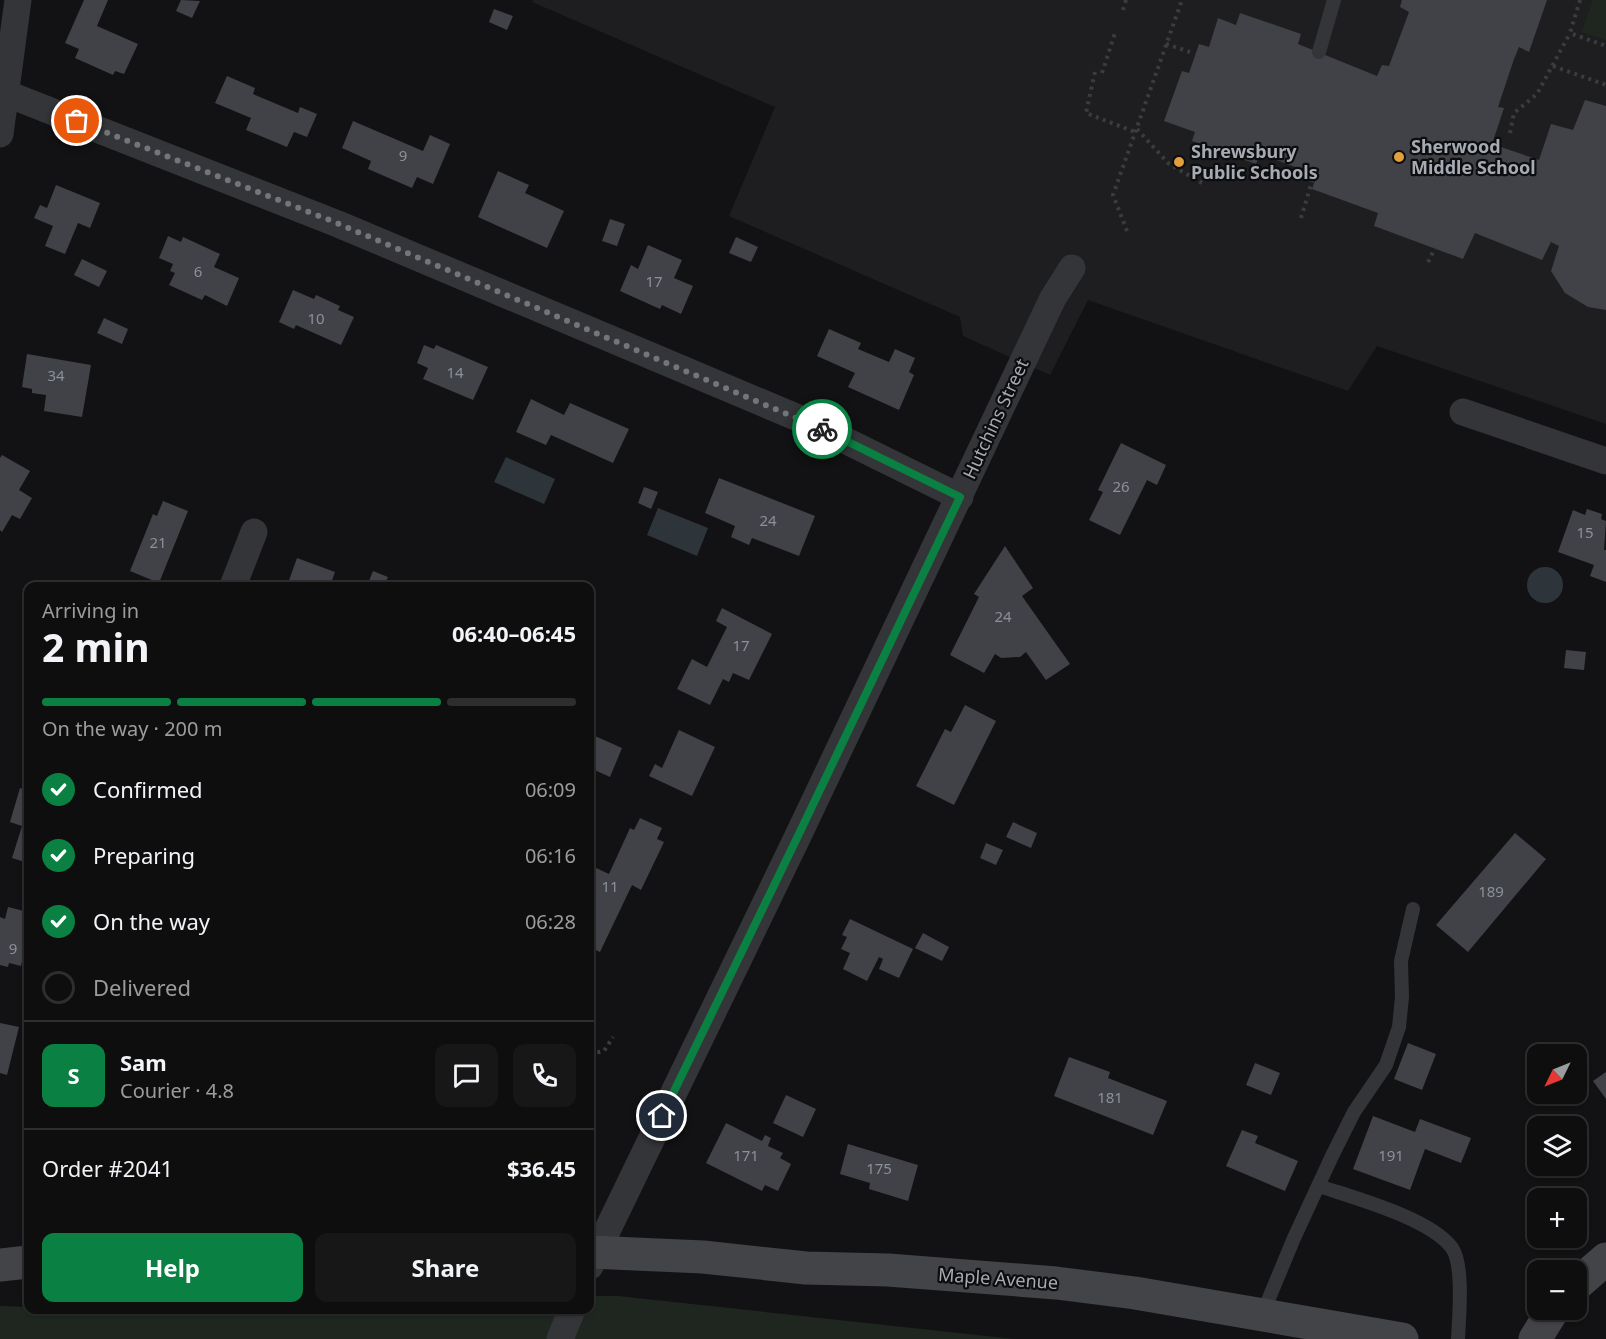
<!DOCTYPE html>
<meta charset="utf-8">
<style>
:root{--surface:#0e0e0f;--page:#171718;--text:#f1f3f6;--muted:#9b9c9e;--line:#2e2e2f;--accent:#0b8043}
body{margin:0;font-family:"Noto Sans",sans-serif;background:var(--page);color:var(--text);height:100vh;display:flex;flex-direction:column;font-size:22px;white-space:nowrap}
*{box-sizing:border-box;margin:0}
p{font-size:20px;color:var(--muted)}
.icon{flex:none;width:33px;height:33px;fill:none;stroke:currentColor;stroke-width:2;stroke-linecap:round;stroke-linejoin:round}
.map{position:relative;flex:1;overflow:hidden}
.drawer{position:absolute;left:24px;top:582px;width:570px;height:732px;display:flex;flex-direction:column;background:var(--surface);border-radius:12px;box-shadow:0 2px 4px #0004,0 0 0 2px var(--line)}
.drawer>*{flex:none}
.needle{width:39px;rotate:227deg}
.tools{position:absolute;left:1527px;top:1044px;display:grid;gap:12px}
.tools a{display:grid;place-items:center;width:60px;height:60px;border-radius:12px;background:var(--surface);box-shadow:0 2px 4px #0004,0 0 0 2px var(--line);font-size:30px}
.pin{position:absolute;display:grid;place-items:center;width:51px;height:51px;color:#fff;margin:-26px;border:3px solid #fff;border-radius:50%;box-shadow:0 2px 6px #0007}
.courier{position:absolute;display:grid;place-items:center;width:60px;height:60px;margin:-30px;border:4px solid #0b8043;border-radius:50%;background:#fff;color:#222;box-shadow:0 2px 8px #0007}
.head em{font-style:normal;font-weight:700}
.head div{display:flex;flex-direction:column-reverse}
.head{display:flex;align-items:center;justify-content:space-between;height:102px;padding:0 18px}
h1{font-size:39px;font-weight:700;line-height:45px}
.bar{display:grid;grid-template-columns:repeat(4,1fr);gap:9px 6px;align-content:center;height:72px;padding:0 18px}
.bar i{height:8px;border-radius:4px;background:var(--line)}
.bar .current{background:var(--accent)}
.bar p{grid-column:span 4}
.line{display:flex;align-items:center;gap:15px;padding:0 18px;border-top:2px solid var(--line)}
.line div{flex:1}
.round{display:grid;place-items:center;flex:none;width:63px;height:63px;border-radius:12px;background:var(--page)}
ol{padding:0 18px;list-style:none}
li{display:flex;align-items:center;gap:18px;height:66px}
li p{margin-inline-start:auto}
li .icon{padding:6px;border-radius:50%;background:var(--accent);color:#fff;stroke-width:4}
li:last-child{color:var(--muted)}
li i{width:33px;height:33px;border:3px solid var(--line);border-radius:50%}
.primary-button{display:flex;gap:12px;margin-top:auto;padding:12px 18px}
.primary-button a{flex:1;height:69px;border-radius:12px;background:var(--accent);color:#fff;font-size:24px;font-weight:700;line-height:69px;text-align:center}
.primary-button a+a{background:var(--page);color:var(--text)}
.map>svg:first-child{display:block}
</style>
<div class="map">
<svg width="1606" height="1339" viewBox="0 0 1606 1339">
<rect width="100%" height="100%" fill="#121214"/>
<!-- built -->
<path fill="#1e1e21" d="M533,0H1606V424L1377,346L1348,391L1088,300L1050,375L963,336L960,317L729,216L775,107L532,2Z"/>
<!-- green -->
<path fill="#1f261f" d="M1593,0H1606V40L1582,32Z
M590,1296H618L1014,1339H0V1306L28,1307V1310H590Z"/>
<!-- water -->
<path fill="#2d353b" d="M506,457L555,479L544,504L494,482Z
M658,508L708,528L697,556L647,535Z
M1527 585a18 18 0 1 1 36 0a18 18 0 1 1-36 0Z"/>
<!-- building -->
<path fill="#414247" d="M84,0H108L97,26L138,44L124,74L115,71L113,75L75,58L79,49L65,43Z
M181,0L200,1L192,18L176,11Z
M1402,0H1547L1529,52L1519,47L1514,59L1498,107L1504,108L1492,144L1539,160L1551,124L1573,130L1585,100L1606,106V310L1588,307L1565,293L1551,271L1559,246L1551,242L1542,260L1475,233L1463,259L1374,226L1378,213L1312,189L1317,175L1260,154L1256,164L1192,141L1195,132L1164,121L1182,71L1189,73L1199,44L1209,47L1218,18L1236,25L1240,13L1301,34L1298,44L1377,76L1382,65L1389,66L1409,12L1400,7Z
M494,9L513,16L507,30L489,22Z
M227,76L255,88L253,94L298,113L300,107L317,114L307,137L294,132L287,147L246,130L251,118L215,103Z
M353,121L423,151L430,135L450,144L433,184L417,177L412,188L368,169L371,161L342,148Z
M498,171L529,185L525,193L564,211L547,248L478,217Z
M56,185L100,203L90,228L78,223L65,254L45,246L53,226L34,218L40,205L47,208Z
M610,219L625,224L617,246L602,241Z
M168,236L181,242L183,237L220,254L214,267L239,278L227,306L205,295L202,300L169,285L175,273L170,271L173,264L159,258Z
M736,237L758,247L751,262L729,253Z
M648,245L682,260L674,278L693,286L681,314L662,305L660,309L620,291L631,265L638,269Z
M82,259L107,271L99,287L74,275Z
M293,290L314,299L316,295L340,306L338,310L354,317L341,345L296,325L294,329L279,322Z
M104,318L128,329L122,344L97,333Z
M829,329L861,343L858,349L889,362L895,349L915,358L909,372L914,375L899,410L848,387L855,373L817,356Z
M424,345L434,349L436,345L488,367L473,400L423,379L428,368L417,363Z
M27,354L91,365L82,417L44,411L46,395L32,393V389L22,387Z
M531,399L564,415L570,403L629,429L613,463L551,435L546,445L516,432Z
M1121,443L1166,465L1157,485L1147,480L1120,535L1089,520L1103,492L1098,490Z
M2,455L30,471L19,490L32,498L20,519L12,515L2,532L0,530V458Z
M719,478L815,516L799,556L752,538L749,545L731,537L735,526L705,513Z
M644,487L658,492L651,509L638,503Z
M163,501L188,511L159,583L130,571L153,514L157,516Z
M1587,509L1602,514L1601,519L1606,521L1604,550H1606V582L1590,576L1594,565L1558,552L1573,510L1585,515Z
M1005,546L1033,588L1022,596L1070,664L1046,680L1026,652L1020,657L1001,658L995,654L984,673L950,655L979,597L974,594Z
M297,558L335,572L330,586H287Z
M373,571L388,577L384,586H367Z
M722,608L772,634L749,680L733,673L729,682L723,679L710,705L677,689L692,659L707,667L727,627L716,621Z
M1566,650L1586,652L1584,670L1564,668Z
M965,705L996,721L954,805L916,786L945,729L951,732Z
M679,730L715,747L692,796L649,776L655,764L662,768Z
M595,736L622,748L610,777L590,768V749Z
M20,788L28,791V863L12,858L22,826L10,822Z
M640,818L662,828L657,839L664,842L641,890L632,885L600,952L590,947V876L594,867L609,874L630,828L634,830Z
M1013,822L1037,833L1031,848L1006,837Z
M1515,833L1546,859L1468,952L1436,925Z
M986,843L1003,850L996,865L980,858Z
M8,907L28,912V936L21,966L9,963L8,967L0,965V917L5,919Z
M850,919L913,949L899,978L879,969L883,959L879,957L867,981L843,969L850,953L841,949L847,937L842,935Z
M923,933L949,947L942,961L915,948Z
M0,1023L19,1027L7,1075L0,1073Z
M1408,1043L1436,1054L1422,1090L1394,1079Z
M1069,1057L1110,1072L1108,1078L1167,1101L1153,1135L1054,1096Z
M1255,1063L1280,1073L1271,1095L1246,1085Z
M1606,1072V1099L1593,1081Z
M786,1095L816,1109L803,1137L773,1123Z
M1373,1116L1415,1132L1420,1119L1471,1138L1461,1163L1425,1149L1410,1190L1353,1169Z
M726,1123L762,1141L765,1135L771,1138L768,1146L783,1153L780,1158L791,1164L778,1191L765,1185L762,1191L706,1163Z
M1242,1130L1258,1136L1255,1143L1298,1161L1285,1191L1226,1166Z
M848,1144L918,1165L908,1201L869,1189L870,1183L840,1174Z"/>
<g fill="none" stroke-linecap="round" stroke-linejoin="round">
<!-- path -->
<path stroke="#3a3c3f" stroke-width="4" stroke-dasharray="3 4.5" stroke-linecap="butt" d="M1580,0L1570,33L1606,46
M1123,10L1126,0
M1166,44L1190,52
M1553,66L1606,85
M1095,72L1086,113L1135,132
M1102,73L1115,33
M1137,129L1169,164L1202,183
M1510,133L1514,113L1537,94L1570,33
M1301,218L1313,178
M1127,231L1113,195L1182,0
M1428,262L1435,248
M590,1054L604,1051L613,1037"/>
<!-- lane -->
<path stroke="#343538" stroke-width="14" d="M1319,52L1334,0
M1319,1186C1354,1198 1430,1218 1452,1248C1464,1265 1459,1317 1458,1339
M1262,1315L1294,1238L1332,1156L1354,1112L1386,1065L1399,1027L1402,997L1401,961L1413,909"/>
<!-- street -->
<path stroke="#343538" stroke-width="27" d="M0,91L338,224L656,358L810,423L960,497
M0,134L18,0
M1463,412L1606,461
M233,586L254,532
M590,1266L797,838L1053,298L1072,268
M560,1339L572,1310"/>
<!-- secondary -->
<path stroke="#424448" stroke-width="33" d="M590,1252L703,1257L806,1268L888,1270L1056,1283L1135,1293L1402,1339
M0,1265L28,1262
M1576,1285L1606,1259
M1535,1339L1553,1310"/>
</g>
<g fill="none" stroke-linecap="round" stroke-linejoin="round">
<!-- done -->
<path stroke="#72757b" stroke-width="6" stroke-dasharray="0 10.8" d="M77,121L332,221L822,429"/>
<!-- route -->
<path stroke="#0b8043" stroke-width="8" d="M662,1116L797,838L960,497L822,429"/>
</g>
<!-- markers -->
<g fill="#e19f3d" stroke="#0d0d0f" stroke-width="2">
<circle cx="1399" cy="157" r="6"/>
<circle cx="1179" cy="162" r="6"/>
</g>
<g text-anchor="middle" stroke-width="4.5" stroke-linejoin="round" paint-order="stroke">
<!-- number labels -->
<g font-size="15" fill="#8c9098">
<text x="403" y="161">9</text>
<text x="198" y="277">6</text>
<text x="654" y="287">17</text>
<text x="316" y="324">10</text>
<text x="455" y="378">14</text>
<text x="56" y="381">34</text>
<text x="1121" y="492">26</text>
<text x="768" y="526">24</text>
<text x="1585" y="538">15</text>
<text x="158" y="548">21</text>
<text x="1003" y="622">24</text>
<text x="741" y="651">17</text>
<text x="610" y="892">11</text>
<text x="1491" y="897">189</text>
<text x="13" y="954">9</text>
<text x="1110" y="1103">181</text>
<text x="746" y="1161">171</text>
<text x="1391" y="1161">191</text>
<text x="879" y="1174">175</text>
</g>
<!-- poi labels -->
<g font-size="18" font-weight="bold" fill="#a5aab3" stroke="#0d0d0f" text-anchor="start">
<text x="1411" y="153">Sherwood<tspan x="1411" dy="21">Middle School</tspan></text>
<text x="1191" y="158">Shrewsbury<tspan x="1191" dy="21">Public Schools</tspan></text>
</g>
<!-- street labels -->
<g font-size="18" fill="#a5aab3" stroke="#0d0d0f">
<text transform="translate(996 419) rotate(-65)" y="6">Hutchins Street</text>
<text transform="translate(998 1279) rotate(4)" y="6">Maple Avenue</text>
</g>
</g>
</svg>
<div class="tools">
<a><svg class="needle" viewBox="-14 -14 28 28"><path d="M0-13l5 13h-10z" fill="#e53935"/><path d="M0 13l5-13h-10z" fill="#9b9c9e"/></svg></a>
<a><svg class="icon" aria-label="layers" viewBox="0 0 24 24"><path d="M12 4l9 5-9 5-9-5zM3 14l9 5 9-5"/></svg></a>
<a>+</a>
<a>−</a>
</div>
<div class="pin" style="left:77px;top:121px;background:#ea580c"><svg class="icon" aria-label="bag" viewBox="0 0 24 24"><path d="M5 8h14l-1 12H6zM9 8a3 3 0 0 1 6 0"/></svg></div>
<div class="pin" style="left:662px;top:1116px;background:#1f2937"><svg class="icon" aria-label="home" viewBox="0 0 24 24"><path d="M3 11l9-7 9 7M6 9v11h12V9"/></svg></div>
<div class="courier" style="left:822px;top:429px"><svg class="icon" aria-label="bike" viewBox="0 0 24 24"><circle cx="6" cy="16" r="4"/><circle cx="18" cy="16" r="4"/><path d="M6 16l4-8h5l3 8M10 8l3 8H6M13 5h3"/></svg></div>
<section class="drawer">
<div class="head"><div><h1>2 min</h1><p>Arriving in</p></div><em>06:40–06:45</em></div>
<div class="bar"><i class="current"></i><i class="current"></i><i class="current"></i><i></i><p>On the way · 200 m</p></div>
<ol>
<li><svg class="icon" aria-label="check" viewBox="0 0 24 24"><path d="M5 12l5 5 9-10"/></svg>Confirmed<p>06:09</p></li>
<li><svg class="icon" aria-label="check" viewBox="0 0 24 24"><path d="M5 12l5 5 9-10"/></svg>Preparing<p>06:16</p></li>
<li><svg class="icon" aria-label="check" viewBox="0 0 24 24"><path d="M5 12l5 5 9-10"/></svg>On the way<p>06:28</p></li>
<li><i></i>Delivered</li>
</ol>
<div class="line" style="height:108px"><b class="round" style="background:var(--accent);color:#fff">S</b><div><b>Sam</b><p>Courier · 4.8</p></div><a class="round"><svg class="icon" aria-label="chat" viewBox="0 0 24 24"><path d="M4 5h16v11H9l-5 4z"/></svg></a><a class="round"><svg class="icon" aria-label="phone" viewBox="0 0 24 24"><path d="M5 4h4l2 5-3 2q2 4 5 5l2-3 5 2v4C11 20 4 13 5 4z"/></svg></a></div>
<div class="line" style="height:78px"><div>Order #2041</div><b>$36.45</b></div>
<div class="primary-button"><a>Help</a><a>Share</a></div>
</section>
</div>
